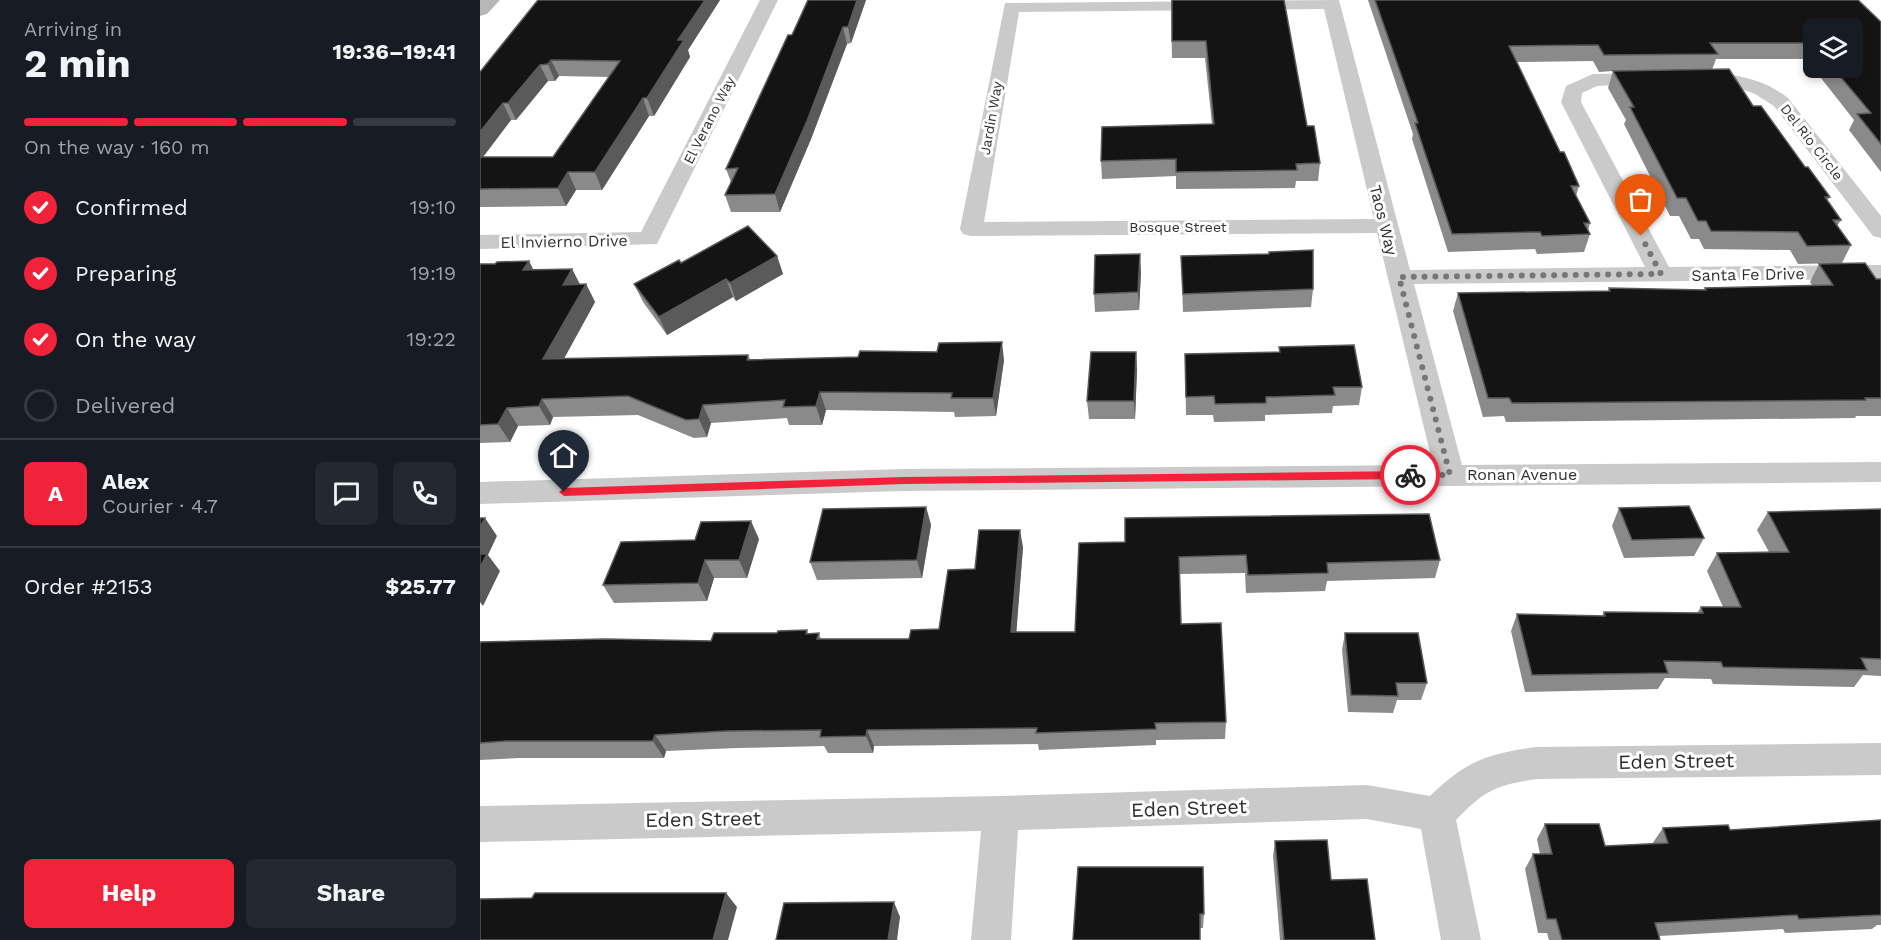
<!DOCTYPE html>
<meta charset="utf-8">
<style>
:root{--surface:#171b24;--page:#242831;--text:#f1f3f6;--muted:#9ea1a6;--line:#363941;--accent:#f0233a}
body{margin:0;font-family:"Work Sans",sans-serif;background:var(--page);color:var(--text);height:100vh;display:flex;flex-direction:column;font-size:22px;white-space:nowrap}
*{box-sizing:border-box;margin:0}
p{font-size:20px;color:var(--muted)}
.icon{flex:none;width:33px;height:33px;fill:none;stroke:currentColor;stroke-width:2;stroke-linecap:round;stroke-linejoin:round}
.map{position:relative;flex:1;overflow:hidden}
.sheet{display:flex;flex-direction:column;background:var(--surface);width:480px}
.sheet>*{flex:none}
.fabs{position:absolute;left:1323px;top:18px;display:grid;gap:12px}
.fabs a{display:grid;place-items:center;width:60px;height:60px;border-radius:9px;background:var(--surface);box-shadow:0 3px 9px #0003;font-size:30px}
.pin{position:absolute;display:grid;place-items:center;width:51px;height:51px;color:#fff;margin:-62px -26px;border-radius:50% 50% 50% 0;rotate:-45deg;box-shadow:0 0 6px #0007}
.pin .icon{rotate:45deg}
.courier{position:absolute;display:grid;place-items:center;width:60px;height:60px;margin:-30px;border:4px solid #f0233a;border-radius:50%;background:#fff;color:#222;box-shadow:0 2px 8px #0007}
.overview em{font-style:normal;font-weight:700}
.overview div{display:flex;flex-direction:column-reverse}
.overview{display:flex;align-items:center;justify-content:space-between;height:102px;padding:0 24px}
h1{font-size:39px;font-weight:700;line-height:45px}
.bar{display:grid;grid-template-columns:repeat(4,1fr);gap:9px 6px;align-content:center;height:72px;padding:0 24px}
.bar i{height:8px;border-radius:4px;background:var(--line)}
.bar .selected{background:var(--accent)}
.bar p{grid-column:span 4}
.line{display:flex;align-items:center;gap:15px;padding:0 24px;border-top:2px solid var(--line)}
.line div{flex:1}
.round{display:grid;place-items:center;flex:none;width:63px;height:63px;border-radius:9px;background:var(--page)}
ol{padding:0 24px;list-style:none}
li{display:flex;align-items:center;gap:18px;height:66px}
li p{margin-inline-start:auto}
li .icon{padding:6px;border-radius:50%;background:var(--accent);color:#fff;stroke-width:4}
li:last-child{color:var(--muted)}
li i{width:33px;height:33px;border:3px solid var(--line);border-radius:50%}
.button{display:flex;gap:12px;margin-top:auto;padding:12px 24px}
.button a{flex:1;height:69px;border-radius:9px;background:var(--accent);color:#fff;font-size:24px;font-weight:700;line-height:69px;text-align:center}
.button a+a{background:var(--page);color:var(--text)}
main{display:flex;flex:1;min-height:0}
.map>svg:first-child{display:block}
</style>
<main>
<section class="sheet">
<div class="overview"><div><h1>2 min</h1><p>Arriving in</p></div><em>19:36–19:41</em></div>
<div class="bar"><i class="selected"></i><i class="selected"></i><i class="selected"></i><i></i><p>On the way · 160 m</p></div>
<ol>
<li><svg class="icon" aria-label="check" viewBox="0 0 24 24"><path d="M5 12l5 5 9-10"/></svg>Confirmed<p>19:10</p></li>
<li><svg class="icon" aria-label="check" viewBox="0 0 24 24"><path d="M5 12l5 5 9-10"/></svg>Preparing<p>19:19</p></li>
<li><svg class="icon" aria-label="check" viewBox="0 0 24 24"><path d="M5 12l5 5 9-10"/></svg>On the way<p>19:22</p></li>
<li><i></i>Delivered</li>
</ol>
<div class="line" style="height:108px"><b class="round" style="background:var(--accent);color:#fff">A</b><div><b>Alex</b><p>Courier · 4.7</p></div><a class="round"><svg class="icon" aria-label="chat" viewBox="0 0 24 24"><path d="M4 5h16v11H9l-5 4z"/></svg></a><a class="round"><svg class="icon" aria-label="phone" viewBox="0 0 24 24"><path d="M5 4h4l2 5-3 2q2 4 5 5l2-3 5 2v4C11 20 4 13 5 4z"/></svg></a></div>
<div class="line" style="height:78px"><div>Order #2153</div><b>$25.77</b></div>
<div class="button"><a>Help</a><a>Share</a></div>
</section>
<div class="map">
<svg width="1401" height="940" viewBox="0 0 1401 940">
<rect width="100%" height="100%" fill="#fff"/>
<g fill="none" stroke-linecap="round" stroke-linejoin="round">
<!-- street -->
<path fill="#cacaca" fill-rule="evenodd" d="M280,0H298L177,244L0,249V235L161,232Z
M859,0L930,270L1165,267L1081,102L1086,86L1113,74L1169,73L1176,75L1179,79L1176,83L1117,86L1102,93L1101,102L1189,267L1401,265V279L934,284L982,465L1401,462V482L424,491L0,504V482L424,469L953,465L897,233L491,236L483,234L480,229L525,3ZM844,9L894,219L504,222L539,12Z
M1218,73C1251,73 1281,77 1308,98L1401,216V238L1393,236L1294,106L1275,94L1259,88L1211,83L1208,79L1211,75Z
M1401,743V775L1057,779C1016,785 1005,790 976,820L1001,940H961L941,829L887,819L538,830L531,940H491L501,831L0,842V806L521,796L887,785L950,796C986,761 1008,753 1057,747Z"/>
<!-- secondary -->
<path fill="#b7b7b7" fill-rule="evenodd" d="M0,0H20L7,14L0,16Z"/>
</g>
<!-- wall -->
<path fill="#8a8a8a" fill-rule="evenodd" d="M58,0H240L208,50L210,57L174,116H169L122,190H96L86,206L0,207V72ZM79,76L129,77L73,157H3L31,120H36L68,81H75Z
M328,0H386L371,43L367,44L331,139L300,212H251L245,195L251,182L246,169L312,35Z
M691,0L827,126L840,163L838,181H816L815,188L696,189V176L622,179L621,161L732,124L725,58H692Z
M888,0H1378L1401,22V172L1369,130L1374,120L1326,59H1236L1232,70L1273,106L1350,197L1347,201L1361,220L1357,226L1371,245L1362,263L1318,264L1310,250L1224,249L1219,239H1211L1199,216H1190L1144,124L1146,120L1128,88L1133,71L1119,72L1113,61L1037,62L1080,152L1099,186L1096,196L1110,223L1108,231L1110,234L1104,252L1057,254L1055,249L968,252L932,139L933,134ZM1334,28L1372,68H1334Z
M297,256L303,274L256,301L253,297L187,335L163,302L154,284L201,263Z
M701,256L833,289L831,307L703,312Z
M49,261L53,270L92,269L100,284H106L115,302L84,359L268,355L270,359L524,360L516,416L475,417L474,412L346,410L342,425H309L307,418L231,423L227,437L214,438L158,415L73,417L70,425L38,426L30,442L0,443V264H15Z
M1339,264L1396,279H1401V416H1376L1375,418L1026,422L1024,416L1003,417L973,311L978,293L1128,291L1129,288L1224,290L1225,288L1332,285L1330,282Z
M661,272L659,310L615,312L614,294Z
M799,347L882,387L879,405L853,406L852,413L785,415V421L734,422L733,415H706L705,354L799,352Z
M656,352L657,370L655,419H609L607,401Z
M446,507L451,525L442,578L337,580L330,562Z
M1139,508L1224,538L1214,556L1144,558L1132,526Z
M1401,509V676L1383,675L1374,687L1233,684L1231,679L1185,678L1178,689L1045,692L1031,631L1037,614L1122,616L1124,612L1217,613L1221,607H1243L1227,571L1237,553L1289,552L1277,530L1288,512Z
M279,539L267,578H234L227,601L134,603L123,585Z
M599,543L960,560L955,578L847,581L845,591L766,593L765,573L700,574L701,624L746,722L745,739L676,740V745L559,750L558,744L394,746L393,753H348L344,746L257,748L186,751L184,758H40L0,760V642L231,641L327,630L328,634L339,633L341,639H429L459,629L495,569L543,547L536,632H595Z
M865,633L947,683L941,700H917L913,713L868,712L862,650Z
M1401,820V925H1397L1392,929L1305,933L1303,929L1179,936L1180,940H1069L1067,933H1058L1045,869L1053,854H1060L1057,839L1065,824L1125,846L1172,844L1183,828L1250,830Z
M795,841L851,880L895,940H800L793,856Z
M598,867L724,914L723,928H720Z"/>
<!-- shaded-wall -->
<path fill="#5a5a5a" d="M225,0H240L208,50L210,57L174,116L167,98L198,40Z
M377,0H386L371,43L368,27Z
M363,27L367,44L331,139L300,212L295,194Z
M71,60L79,76L75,81L68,64Z
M60,65L68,81L36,120L28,103Z
M163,98L169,116L122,190L115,172Z
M23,103L31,120L0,161V132Z
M88,172L96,190L86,206L78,188Z
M660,254L661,272L659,310L658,292Z
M297,256L303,274L256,301L250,283Z
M49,261L58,279L43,270Z
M92,269L101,287L83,285Z
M246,279L253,297L187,335L179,317Z
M106,284L115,302L73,378L63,359Z
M522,342L524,360L516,416L513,398Z
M656,352L657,370L655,419L654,401Z
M340,392L346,410L342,425L336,406Z
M62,399L73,417L70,425L59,406Z
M223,405L231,423L227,437L219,419Z
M27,408L38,426L30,442L18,424Z
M446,507L451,525L442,578L437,560Z
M5,518L17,536L8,555L20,571L3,606L0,602V527Z
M271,521L279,539L267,578L259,560Z
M540,530L543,547L535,650L531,632Z
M225,560L234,578L227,601L218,583Z
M387,730L394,746L393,753L386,736Z
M175,735L186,751L184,758L173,741Z
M246,893L257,907L248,940H233Z
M414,902L420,917L417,940H408Z"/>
<!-- building -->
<path fill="#141414" stroke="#5a5a5a" stroke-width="1.5" d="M58,0H225L198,40H204L167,98H163L115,172H88L78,188L0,189V157H73L140,61L71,60L68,64L60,65L28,103H23L0,132V72Z
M328,0H377L368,27H363L327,121L295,194L245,195L258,168L246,169L308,35H312Z
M692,0H804L827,126H834L840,163L816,164L817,170L696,172V159L621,161L622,127L734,124L726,41H692Z
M895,0H1378L1401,22V144L1377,114L1391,113L1353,68H1372V28H1334V44L1333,43H1230L1238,54L1124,55L1118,45L1029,46L1080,152H1084L1099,186H1091L1110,223H1104L1110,234L1062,236L1060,232L972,234L935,123H938Z
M1249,69L1273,106H1281L1325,167H1328L1350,197H1345L1361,220H1353L1371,245L1327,246L1318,232L1231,231L1226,221H1218L1206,198H1197L1150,107H1154L1133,71Z
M268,226L297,256L250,283L246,279L179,317L154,284L199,260L201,263Z
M833,250V289L703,294L701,256L789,254V252Z
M660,254L658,292L614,294L615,255Z
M49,261L43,270L92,269L83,285L106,284L63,359L268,355L267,360L378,357L380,351L457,352L459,343L522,342L513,398H471L472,393L340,392L336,406L303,407L305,400L223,405L219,419L206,420L148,396L62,399L59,406L27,408L18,424L0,425V264H15L17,262Z
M1385,263L1396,279H1401V398H1385L1386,400L1032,403L1029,398H1008L978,293L1130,291L1129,288L1226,290L1225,288L1353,285L1339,264Z
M874,345L882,387H853L855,395L786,397V403L735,404L734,396L706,397L705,354L800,352L799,347Z
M611,352H656L654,401H607Z
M1209,506L1224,538L1152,540L1139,508Z
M446,507L437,560L330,562L343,509Z
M1401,509V659L1381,658L1387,670L1243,667L1241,662L1184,661L1188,673L1052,675L1037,614L1125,616L1124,612L1223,613L1221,607H1261L1237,553L1309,552L1288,512Z
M949,514L960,560L847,563L848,573L768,575L766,555L699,557L701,624L741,623L746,722L675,723L676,729L556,733L557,728L387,730L386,736L340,737L341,730L247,731L175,735L173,741H26L0,743V642L125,639L231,641L234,633H297L298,631L327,630L326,634L339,633L337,639H429L431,630L459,629L468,570L495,569L499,530H540L531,632H595L599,543L645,542V518Z
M0,518H5L0,527Z
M271,521L259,560H225L218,583L123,585L141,542L215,540L221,522Z
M0,554H7L0,567Z
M865,633H938L947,683H916L918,696L871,695Z
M1401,820V915L1319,919L1317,915L1175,923L1180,940H1082L1076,919H1067L1053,854H1072L1065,824H1119L1125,846L1188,843L1183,828L1248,825L1250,830Z
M847,840L851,880L887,879L895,940H804L795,841Z
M598,867H723L724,914H720V940H593Z
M55,893H246L233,940H0V899L52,898Z
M414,902L408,940H296L304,903Z"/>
<!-- route -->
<path fill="#f0233a" d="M930,471L934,475L930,479L424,484L84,496L79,492L84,488L424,477Z"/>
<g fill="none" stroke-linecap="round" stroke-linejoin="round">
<!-- done -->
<path stroke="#767676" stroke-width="6" stroke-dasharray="0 10.8" d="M930,475H970L919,277L1181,274L1161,236"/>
</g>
<g text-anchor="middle" stroke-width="6" stroke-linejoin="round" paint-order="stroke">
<!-- far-street labels -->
<g font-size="14" fill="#2d2d2d" stroke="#fff">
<text transform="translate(511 118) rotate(-80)" y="5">Jardin Way</text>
<text transform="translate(229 120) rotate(-63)" y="5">El Verano Way</text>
<text transform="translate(1332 142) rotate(52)" y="5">Del Rio Circle</text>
<text x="698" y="232">Bosque Street</text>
</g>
<!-- street labels -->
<g font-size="16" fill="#2d2d2d" stroke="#fff">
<text transform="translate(904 220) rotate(76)" y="6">Taos Way</text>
<text transform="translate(84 241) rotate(-1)" y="6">El Invierno Drive</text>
<text transform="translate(1268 274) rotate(-1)" y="6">Santa Fe Drive</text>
<text x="1042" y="480">Ronan Avenue</text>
</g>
<!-- near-street labels -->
<g font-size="20" fill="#2d2d2d" stroke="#fff">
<text transform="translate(1196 761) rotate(-1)" y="7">Eden Street</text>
<text transform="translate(709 808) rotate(-2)" y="7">Eden Street</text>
<text transform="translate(223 819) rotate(-1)" y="7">Eden Street</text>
</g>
</g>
</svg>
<div class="fabs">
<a><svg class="icon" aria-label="layers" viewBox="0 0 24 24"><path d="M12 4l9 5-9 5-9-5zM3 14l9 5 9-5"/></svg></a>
</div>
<div class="pin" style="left:1161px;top:236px;background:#ea580c"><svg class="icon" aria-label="bag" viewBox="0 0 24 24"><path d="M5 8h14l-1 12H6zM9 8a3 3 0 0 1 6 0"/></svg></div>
<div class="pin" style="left:84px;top:492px;background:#1f2937"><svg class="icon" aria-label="home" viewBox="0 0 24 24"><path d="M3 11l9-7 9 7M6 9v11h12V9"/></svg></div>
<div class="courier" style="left:930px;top:475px"><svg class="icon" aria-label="bike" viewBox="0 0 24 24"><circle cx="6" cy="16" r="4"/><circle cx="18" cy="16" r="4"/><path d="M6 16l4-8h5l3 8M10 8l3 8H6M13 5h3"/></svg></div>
</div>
</main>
